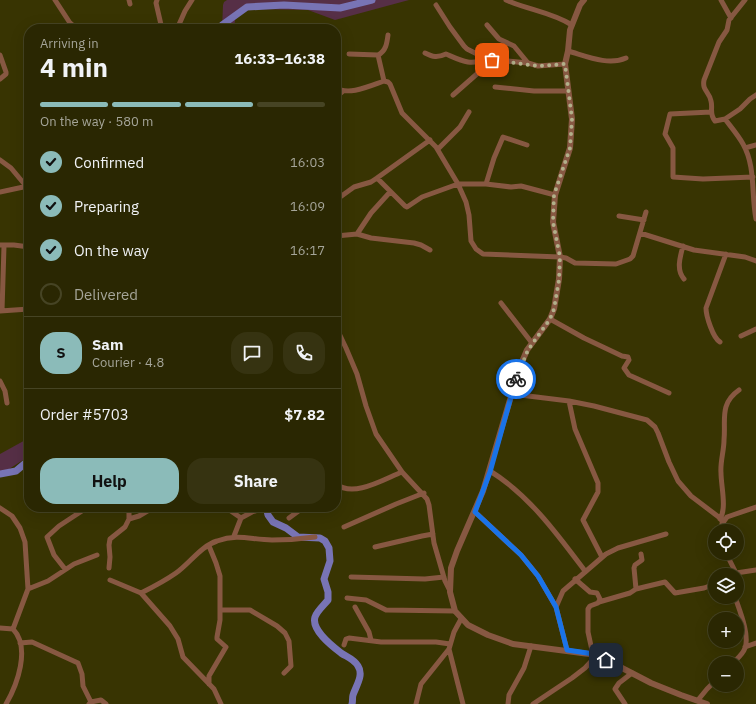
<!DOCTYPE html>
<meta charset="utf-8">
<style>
:root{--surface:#2a2702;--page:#363311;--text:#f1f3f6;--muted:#a5a599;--line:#464424;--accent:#8bbbb9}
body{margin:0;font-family:"IBM Plex Sans",sans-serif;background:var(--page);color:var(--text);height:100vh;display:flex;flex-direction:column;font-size:15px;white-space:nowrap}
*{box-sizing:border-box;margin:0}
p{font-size:13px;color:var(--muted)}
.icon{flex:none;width:22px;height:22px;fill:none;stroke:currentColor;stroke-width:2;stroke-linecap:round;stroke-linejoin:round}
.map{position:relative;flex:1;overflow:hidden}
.drawer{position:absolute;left:24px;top:24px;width:317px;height:488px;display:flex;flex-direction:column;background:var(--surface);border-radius:16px;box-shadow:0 4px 16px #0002,0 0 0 1px var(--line)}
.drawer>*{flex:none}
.fabs{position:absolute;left:708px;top:524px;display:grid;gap:8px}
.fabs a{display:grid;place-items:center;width:36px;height:36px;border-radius:50%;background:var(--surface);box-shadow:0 4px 16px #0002,0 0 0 1px var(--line);font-size:20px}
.pin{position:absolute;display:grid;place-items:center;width:34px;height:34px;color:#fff;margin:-17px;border-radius:8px;box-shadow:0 2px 6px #0006}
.courier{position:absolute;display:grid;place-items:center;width:40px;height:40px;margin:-20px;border:3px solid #1a73e8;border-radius:50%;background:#fff;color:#222;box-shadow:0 1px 5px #0007}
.overview em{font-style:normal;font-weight:700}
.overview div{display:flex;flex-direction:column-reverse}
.overview{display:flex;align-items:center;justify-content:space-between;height:68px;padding:0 16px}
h1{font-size:26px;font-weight:700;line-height:30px}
.bar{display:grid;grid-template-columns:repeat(4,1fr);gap:6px 4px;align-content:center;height:48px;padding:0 16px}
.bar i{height:5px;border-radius:3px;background:var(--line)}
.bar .active{background:var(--accent)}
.bar p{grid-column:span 4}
.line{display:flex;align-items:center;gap:10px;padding:0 16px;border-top:1px solid var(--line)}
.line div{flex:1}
.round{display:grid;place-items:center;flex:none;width:42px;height:42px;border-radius:16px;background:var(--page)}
ol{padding:0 16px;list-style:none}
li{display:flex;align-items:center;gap:12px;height:44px}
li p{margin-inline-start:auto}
li .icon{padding:4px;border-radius:50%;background:var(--accent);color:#111;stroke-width:4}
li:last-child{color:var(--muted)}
li i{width:22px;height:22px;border:2px solid var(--line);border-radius:50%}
.cta{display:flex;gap:8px;margin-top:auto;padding:8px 16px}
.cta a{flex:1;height:46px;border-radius:16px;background:var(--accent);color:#111;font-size:16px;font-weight:700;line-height:46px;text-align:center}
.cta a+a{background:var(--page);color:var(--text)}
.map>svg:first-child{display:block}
</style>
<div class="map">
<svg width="756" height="704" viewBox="0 0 756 704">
<rect width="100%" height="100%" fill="#383402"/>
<!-- green -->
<path fill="#562f46" d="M227,0H409L335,20L308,10L251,9L236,12L234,29H222L223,5L224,2Z
M29,438V456L0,475V454Z"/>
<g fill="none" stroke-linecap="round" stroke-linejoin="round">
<!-- river -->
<path stroke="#7874b5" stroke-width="7" d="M224,29L222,25L247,7L284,5L340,8L372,0
M0,474L16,471L29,460
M266,507L268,515L273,522L286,528L298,537L320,538L325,541L329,548L330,561L324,579L328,592V600C324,605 317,611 315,617C311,630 332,646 341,653C347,657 354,659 358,666C364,675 356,686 353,695C352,698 353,701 352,704"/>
<!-- minor -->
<path stroke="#875842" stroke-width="5" d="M55,0L70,23L77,29
M129,0L130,4
M157,0L156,3L162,29
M506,0C528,10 551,12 572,25
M721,0L731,18
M745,0L729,20L727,30L719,42L704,80C702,91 709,91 711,101C713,108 709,114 715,121L725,119C731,127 738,135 743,144C756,167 751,194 756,219
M436,5L450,27L464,46L467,49L479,55L496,60L528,63L538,66L565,64
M487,25L499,39L514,46L528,63
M177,29L185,11L192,0
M568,51C586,56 608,66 626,58
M425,53C433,57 437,58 446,54C460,60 472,67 485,58
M349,54L378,55
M0,55L6,72V74L0,79
M384,81L388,82L390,84L402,113L436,147L458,184L466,202L469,215L471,241L476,249L483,254L560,257L566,258L575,263L616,264L630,259L633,256L646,212
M336,87C347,97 372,85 384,81L378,55C386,51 387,43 388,35
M495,87L534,91H568
M453,95L478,73L488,59
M336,97L343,91
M711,112L670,114L665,134L673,148V177L703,179L753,177
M725,119L740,109L750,99L756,95
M745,148L756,145
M438,149L460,127L469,112
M0,160L11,168L26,186
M377,178L405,206L407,207L422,197L458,184H486L511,187L521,186L555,195
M486,184L494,158L503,137L527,145
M0,192L28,186
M336,200L354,187L371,182L377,178L430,140
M619,216L644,220
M640,233L694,250L745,257L756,261
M357,234L371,213L390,192
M336,236L357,234L371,238L414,243L421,245L430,250
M0,245H14L29,247
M683,246C680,257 676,270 684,279
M501,303L532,343
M0,311L29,309
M2,311L4,246
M550,319L584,338L622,356L628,357L629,360L624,368L629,375L669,393
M336,327L346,348L357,374L366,406L376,434L402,472L427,499L429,505L434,543L445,581L450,591
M741,336L756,329
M720,342C713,338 706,316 706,308L726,254
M0,381L5,391L7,403
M512,394L569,401L594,406L647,420L655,427L658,433L669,462L678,481L691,496L720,518L722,521L723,531
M569,401L575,429L598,483V492L583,520L602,557
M490,471C529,495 558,535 585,571
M336,484C354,498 384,479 402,472
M191,507L198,509L209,507
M224,507L228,509L241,518
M0,508L12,516L20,528L25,542L28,589L13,629
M475,512L521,555L538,576L556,607L567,650
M289,518L304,507
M129,519L139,516L154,507
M720,519C727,508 721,486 721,473C720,462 724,451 724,440C726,420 719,404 739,390
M722,524L727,517L756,507
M344,527L396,504L424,493
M234,536L241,518L252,512L264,508
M375,547L422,536L433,534
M726,553L737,575
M109,568L110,557L109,545L110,539L125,527L129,519V507
M65,569L54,555L47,537L59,526L88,507
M736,573L756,570
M351,577L425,579L444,577
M575,579L590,592L597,593L600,599L598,603L590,606L588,609V632L593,655
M110,580L141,593L170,626L178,639L183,657L214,689L221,704
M28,589L48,581L74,564L97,555
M636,589L665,582L675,593L704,588L715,584
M141,593C153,587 166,580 176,573C190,563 201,546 217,541C239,533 251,540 272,540C287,540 301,539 315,537
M347,598L366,600L386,610L455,611
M599,602L630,593L636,589L634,568L635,565L642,560L641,554
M355,607L369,632L371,640
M556,607L563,591L606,554L618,548L666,534
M220,610H250L277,626L285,633L289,641L291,666L284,673
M461,619L454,632L449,649L463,704
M0,628L13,629
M20,643L32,642L78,663L82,674L83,686L91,702L89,704
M344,645L346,639L349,638L381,642H436L450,644
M745,647L756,643
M733,663C738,658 743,654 745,648C750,635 739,609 735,597
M209,684V676L226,647L217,639V637L220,620V576L216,563L209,546
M698,700L707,689L715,681
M91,702L101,700L106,704
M6,704C17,685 31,648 13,629
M416,704L421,684L449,649
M508,704L509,695L524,668L531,646
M533,704L572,678L585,668L597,655
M625,704L615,689L619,683L632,673"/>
<!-- tertiary -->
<path stroke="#875842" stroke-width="6" d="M584,0L580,5L570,30L568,51L565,64L572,119L570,148L555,195L553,222L560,257L559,279L554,309L550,319L527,350L519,369L483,491L457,551L451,568L450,592L455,611L468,625L488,635L513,644L597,655L651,683L681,695L707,704"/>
</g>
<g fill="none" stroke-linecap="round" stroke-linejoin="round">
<!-- done -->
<path stroke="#b2b08a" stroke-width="4" stroke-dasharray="0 7.2" d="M492,60L538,66L565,64L572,119L570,148L554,195L553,222L560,257L559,280L554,309L550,319L528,350L516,379"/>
<!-- route -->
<path stroke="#1a73e8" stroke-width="5" d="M516,379L490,472L475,512L521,555L538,576L556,607L567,650L594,654L606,660"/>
</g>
</svg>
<div class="fabs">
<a><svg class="icon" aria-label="locate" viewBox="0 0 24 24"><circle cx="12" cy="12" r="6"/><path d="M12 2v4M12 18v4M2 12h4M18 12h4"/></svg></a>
<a><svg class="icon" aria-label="layers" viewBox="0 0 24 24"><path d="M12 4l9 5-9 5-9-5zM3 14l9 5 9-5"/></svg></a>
<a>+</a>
<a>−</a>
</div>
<div class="pin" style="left:492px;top:60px;background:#ea580c"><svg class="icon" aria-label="bag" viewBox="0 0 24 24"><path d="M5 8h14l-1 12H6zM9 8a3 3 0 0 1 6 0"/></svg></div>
<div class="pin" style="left:606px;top:660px;background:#1f2937"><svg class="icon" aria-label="home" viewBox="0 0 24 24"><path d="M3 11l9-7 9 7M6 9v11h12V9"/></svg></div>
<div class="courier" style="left:516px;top:379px"><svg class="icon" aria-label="bike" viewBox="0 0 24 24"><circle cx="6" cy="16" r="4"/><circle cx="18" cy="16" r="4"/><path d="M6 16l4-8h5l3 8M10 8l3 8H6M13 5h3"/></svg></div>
<section class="drawer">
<div class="overview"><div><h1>4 min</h1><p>Arriving in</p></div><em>16:33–16:38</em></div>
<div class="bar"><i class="active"></i><i class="active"></i><i class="active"></i><i></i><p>On the way · 580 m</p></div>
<ol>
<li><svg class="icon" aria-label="check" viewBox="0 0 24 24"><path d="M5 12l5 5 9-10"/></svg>Confirmed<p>16:03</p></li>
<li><svg class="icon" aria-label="check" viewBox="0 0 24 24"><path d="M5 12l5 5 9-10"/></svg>Preparing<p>16:09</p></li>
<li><svg class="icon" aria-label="check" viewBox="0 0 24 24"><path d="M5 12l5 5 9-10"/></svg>On the way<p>16:17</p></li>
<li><i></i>Delivered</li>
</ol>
<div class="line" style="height:72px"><b class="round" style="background:var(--accent);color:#111">S</b><div><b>Sam</b><p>Courier · 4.8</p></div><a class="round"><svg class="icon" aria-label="chat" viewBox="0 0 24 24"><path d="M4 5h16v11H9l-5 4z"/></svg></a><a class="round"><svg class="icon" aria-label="phone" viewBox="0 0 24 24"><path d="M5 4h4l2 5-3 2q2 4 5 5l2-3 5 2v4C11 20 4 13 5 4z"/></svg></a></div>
<div class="line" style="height:52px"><div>Order #5703</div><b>$7.82</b></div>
<div class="cta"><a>Help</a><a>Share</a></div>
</section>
</div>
